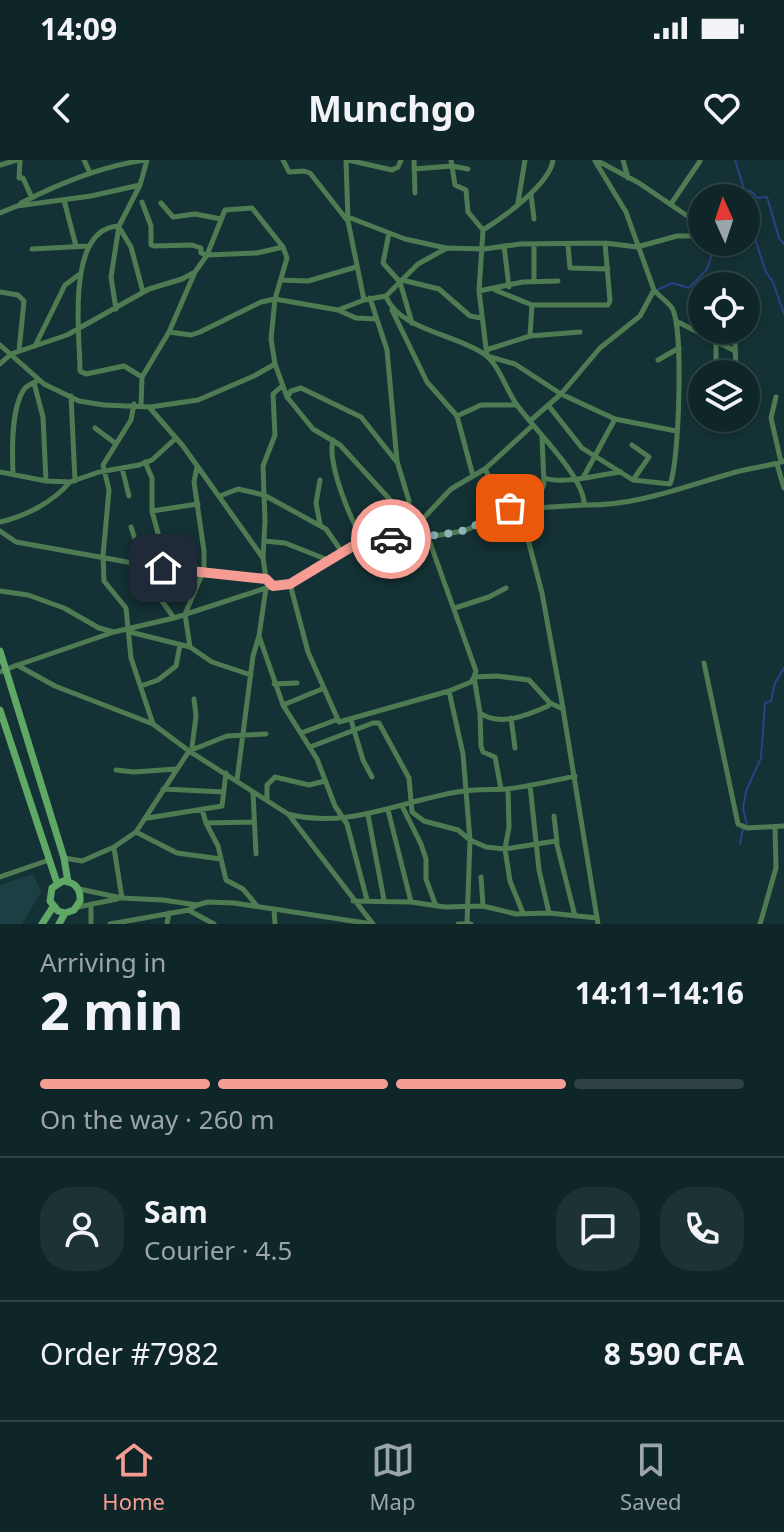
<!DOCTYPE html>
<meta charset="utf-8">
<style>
:root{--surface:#0f2628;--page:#1d3234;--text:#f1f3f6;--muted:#9ba5a8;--line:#2f4345;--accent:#f59c93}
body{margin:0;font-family:"Noto Sans",sans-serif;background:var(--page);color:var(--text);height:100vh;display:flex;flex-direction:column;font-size:30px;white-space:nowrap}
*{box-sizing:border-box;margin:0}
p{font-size:26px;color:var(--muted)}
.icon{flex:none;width:44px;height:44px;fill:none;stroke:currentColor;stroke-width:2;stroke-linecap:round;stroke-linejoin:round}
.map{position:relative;height:764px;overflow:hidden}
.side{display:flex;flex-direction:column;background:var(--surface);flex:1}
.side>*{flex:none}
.needle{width:52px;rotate:357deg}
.tools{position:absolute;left:688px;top:24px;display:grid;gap:16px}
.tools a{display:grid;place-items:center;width:72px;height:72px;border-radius:50%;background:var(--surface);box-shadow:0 4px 12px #0003,0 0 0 2px var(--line);font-size:40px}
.pin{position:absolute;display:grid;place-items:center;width:68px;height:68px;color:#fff;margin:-34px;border-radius:16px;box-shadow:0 4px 12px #0006}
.courier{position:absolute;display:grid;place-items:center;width:80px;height:80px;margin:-40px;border:6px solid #f59c93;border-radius:50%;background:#fff;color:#222;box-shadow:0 2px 10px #0007}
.headline em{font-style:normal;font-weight:700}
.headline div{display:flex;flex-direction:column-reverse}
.headline{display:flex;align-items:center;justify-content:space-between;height:136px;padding:0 40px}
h1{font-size:52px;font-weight:700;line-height:60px}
.bar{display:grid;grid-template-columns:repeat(4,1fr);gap:12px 8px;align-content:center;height:96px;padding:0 40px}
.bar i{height:10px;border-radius:6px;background:var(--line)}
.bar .on{background:var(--accent)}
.bar p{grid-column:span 4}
.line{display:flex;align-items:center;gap:20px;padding:0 40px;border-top:2px solid var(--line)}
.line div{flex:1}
.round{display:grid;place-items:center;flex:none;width:84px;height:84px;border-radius:32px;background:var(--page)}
.status{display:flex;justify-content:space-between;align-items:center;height:56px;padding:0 40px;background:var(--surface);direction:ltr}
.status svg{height:22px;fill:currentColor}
header{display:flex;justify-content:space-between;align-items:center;height:104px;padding:0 40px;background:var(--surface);font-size:36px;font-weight:700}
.tab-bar{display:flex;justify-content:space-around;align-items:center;height:112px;border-top:2px solid var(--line);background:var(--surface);font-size:22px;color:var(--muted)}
.tab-bar a{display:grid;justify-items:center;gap:4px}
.tab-bar .on{color:var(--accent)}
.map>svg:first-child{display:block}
</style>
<div class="status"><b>14:09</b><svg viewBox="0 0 49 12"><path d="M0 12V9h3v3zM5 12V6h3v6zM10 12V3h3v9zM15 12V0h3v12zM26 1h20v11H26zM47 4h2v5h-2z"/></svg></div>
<header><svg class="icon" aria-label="back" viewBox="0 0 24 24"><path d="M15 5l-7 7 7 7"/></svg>Munchgo<svg class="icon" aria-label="heart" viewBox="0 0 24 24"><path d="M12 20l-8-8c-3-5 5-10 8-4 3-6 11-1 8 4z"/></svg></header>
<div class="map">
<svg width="784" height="764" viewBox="0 0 784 764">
<rect width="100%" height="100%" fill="#143235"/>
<!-- built -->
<path fill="#1c3f44" d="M33,714L41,732L22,764H0V725Z"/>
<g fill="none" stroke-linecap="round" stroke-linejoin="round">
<!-- stream -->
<path stroke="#294285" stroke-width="2" d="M735,0L744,29V38
M744,29L752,32L757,38L767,37L779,78L784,84
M746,52L766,112L773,122L784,154
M657,130L672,123L689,128L707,109L716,83L740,82
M747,665L743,648L746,631L761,598L765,543L771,541L775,523L784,508
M740,684L743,669"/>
<!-- minor -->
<path stroke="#4f7b53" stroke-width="5" d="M20,0L19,18H23L32,38
M84,0L90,13
M283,0L289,12L304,11L310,13L347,60
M346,0L348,61L364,140
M348,0L392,10L398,7L401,0
M414,0L415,33
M451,0L455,25L466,30L468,52L483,70
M553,0C550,24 504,57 483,70L479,131L487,196L515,204L561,234L615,259L676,271
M623,0L628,18
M0,5L17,0
M414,9L452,6L468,9
M531,34L534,59
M64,40L76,86
M142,42L151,66V85L154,86L192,85L201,88V93L207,95L257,93L283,87
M21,43C60,23 102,6 145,0
M161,43L173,57L195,54L221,59
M518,43L525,0
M671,44L700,1
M0,53L17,46L91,36L140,25
M348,57L405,79L446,88
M119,67L131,87L143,132
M389,73L383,103L400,122L412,163
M534,84V121
M568,85L570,108L608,109
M504,86L509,127
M32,89L89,86
M281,120L308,121L356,107
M402,120L439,129L470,156L481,158
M495,130L532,145H608L610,141L605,83
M479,131L523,122L558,121
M0,132L18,135L24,141L19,191
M386,137C402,171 453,173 484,194C499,204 506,230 517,245C534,269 585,317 584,345L534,348
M370,138L387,190L397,301L409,341L406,358
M116,149L111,117L119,66
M338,150L364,140L386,136L418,104L447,88L484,89L520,84L605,83L637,87L677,76H697L696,63L689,57L639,23L596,0
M392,150L427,222L457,256L473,316
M676,161L735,191
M169,172L191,175L200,172L261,142L275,139L338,150L356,158L376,159
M530,176L580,172
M716,183V213
M0,185L44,224L79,241L104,245L149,247L183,286L263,398
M35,186L65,125L80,114
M486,190L530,176L532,145
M658,200L679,188
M0,204L11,194L67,175L149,129L182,119L195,112L207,95L225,50L252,48L283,87L287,98L275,139L271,179L275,204L287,237L313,269L340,285L415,367L417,376
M736,214L735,181L740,170
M142,217L124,206L86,214L80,211C80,176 65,68 119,66L140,25L147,0
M34,223L43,257L46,321
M71,236L75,321
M287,237L291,231L301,228L361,257L396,301
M776,237L771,258L781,302
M134,244L131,260L103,305L109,330L103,396L104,421L126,448L131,498L153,564
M548,245L582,288L633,320L670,324C679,304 684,167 672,148C668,142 659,136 654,130
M141,246L142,217L169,172L195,112
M150,247L198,240L254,216L275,204
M457,256L481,245H516
M743,258V259
M530,261L561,234L600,188L640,156L654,130L626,52L595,1
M95,268L115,283
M333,280C327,304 351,362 365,382
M632,285L649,297L633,320
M145,302L152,318V351L163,392V408
M777,304L784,328
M122,308L129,336
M485,309L505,348
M0,312L46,321L70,322L99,312L139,305L152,300L176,278
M13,313C12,290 11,251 23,231C26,225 34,223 39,220
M584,316L615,259
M545,318C562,325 600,314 621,312
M220,336L238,329L264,335L326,369L342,392
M584,345C635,346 681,328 729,314C747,308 766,307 784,301
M525,349V368L542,433L563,548
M152,351L198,344
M0,362C26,356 53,342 70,322
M320,364L316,343L320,320
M131,367L139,391L140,404
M415,367L451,329L485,309L533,265
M497,370L525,368
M0,371L16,382L144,405L266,419L273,426
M428,377L476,511L474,517L480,553C500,567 528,555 548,546L550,543
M264,381L285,383L328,400
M144,405L154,430L174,458
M266,419L263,398L265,361L263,306L275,275L273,234L282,226
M290,424L308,492L339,562L449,531L463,594L470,680L467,764
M0,431L28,435L64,448L99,468L114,472L174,458L266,428L290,424L342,392L365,382L417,376L428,377L463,371L471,368L489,352L498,349L534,348L544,324L542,277
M455,448L489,437L506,428
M130,472L190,487L212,502L251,515
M259,476L283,545L317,599L335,646L347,664L367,740
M190,487L185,454L204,410V391L194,322L197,307
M704,503L738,664L747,668L784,666
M18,505L114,472
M0,512L17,505L55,526L153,564L189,591L288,654C350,670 404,639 464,631C478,629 493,630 507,629C530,626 552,621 575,616
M274,524L297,523
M141,526L158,520L176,506L180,485
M449,531L471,522L474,517L497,516L529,520L550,543L563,549L598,764
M283,545L322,529
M480,553L481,586L483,592L495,597L501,629
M511,558L515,588
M351,560L363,600L372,617
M301,573L336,560
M192,587L196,556L194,539
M310,587L373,563H379L409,618L412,652L424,661L458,670L470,680L486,687L505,689L510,721L523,753
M116,610L134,612L176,609
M237,620L253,496L259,476L266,428
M530,625L539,710L549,753
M163,629L224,632
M508,629L509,667L505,689L556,681L575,756
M253,632L256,694
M267,639V625L275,617L309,625L325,621
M402,646L421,684L426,699V719L436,746
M202,649L206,663L218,686L226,720L243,729L257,746
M388,650L411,742
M289,655L373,764
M368,655L384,740
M554,656L557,682
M148,658L222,646L226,613
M206,663L253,662
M136,672L177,693L221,699
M114,688L122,738
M64,698L82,701L114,687L136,672L189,591L227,576L266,574
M0,717L49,700
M481,717L483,746
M79,729L122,738L163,740L197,745L208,742L234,743L372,764
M353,741L411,742L445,747L483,746L516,754L549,753L597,758
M91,744V764
M78,747L117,739
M274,749L275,764
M190,751L214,764
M110,764L189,750L197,745
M167,764L169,753
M458,764H471
M760,764L776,708L775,667"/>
<!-- secondary -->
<path stroke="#5fa866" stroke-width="7" d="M0,491L64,698L68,722
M0,550L57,723
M42,764L53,747
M59,764L65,753L74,750L80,741C81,729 75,722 63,721L52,728L50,741L58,751L65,753"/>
</g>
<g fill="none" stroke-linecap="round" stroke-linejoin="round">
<!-- done -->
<path stroke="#8db3b8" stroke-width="8" stroke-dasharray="0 14.4" d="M391,379C415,376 443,376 466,370C485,364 485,347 510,348"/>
<!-- route -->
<path stroke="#f59c93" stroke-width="10" d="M163,408L266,419L273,426L290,424L353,386L391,379"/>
</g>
</svg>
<div class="tools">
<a><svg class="needle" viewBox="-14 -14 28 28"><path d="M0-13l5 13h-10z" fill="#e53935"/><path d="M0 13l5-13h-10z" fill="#9ba5a8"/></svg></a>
<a><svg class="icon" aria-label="locate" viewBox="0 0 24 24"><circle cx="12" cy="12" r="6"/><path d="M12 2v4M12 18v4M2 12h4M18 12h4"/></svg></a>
<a><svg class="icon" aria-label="layers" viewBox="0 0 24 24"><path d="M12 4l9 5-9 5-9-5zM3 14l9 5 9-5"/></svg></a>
</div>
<div class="pin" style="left:510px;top:348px;background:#ea580c"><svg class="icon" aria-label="bag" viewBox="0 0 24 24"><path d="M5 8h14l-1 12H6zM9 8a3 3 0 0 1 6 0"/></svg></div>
<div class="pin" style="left:163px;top:408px;background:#1f2937"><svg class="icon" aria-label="home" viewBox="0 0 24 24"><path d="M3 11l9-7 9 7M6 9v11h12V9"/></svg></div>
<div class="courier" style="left:391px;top:379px"><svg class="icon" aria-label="car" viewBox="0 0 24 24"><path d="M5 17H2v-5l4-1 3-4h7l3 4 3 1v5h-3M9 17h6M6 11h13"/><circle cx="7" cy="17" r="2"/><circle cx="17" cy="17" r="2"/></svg></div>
</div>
<section class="side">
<div class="headline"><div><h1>2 min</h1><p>Arriving in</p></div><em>14:11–14:16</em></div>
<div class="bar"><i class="on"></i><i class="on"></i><i class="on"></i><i></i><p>On the way · 260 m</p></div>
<div class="line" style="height:144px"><a class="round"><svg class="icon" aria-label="person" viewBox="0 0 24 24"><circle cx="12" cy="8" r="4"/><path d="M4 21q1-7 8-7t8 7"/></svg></a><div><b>Sam</b><p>Courier · 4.5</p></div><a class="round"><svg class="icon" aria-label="chat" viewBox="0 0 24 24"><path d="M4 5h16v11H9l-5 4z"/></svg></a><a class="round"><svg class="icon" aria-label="phone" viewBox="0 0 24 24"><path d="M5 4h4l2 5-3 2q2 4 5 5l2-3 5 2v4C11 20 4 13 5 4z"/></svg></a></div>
<div class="line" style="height:104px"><div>Order #7982</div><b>8 590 CFA</b></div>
</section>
<nav class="tab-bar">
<a class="on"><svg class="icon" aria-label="home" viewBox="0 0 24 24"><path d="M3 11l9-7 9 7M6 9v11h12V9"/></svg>Home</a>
<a><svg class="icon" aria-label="map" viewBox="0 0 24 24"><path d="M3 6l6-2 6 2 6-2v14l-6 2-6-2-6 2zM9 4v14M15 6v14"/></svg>Map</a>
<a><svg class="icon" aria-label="saved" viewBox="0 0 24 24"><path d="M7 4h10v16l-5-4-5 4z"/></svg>Saved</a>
</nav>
